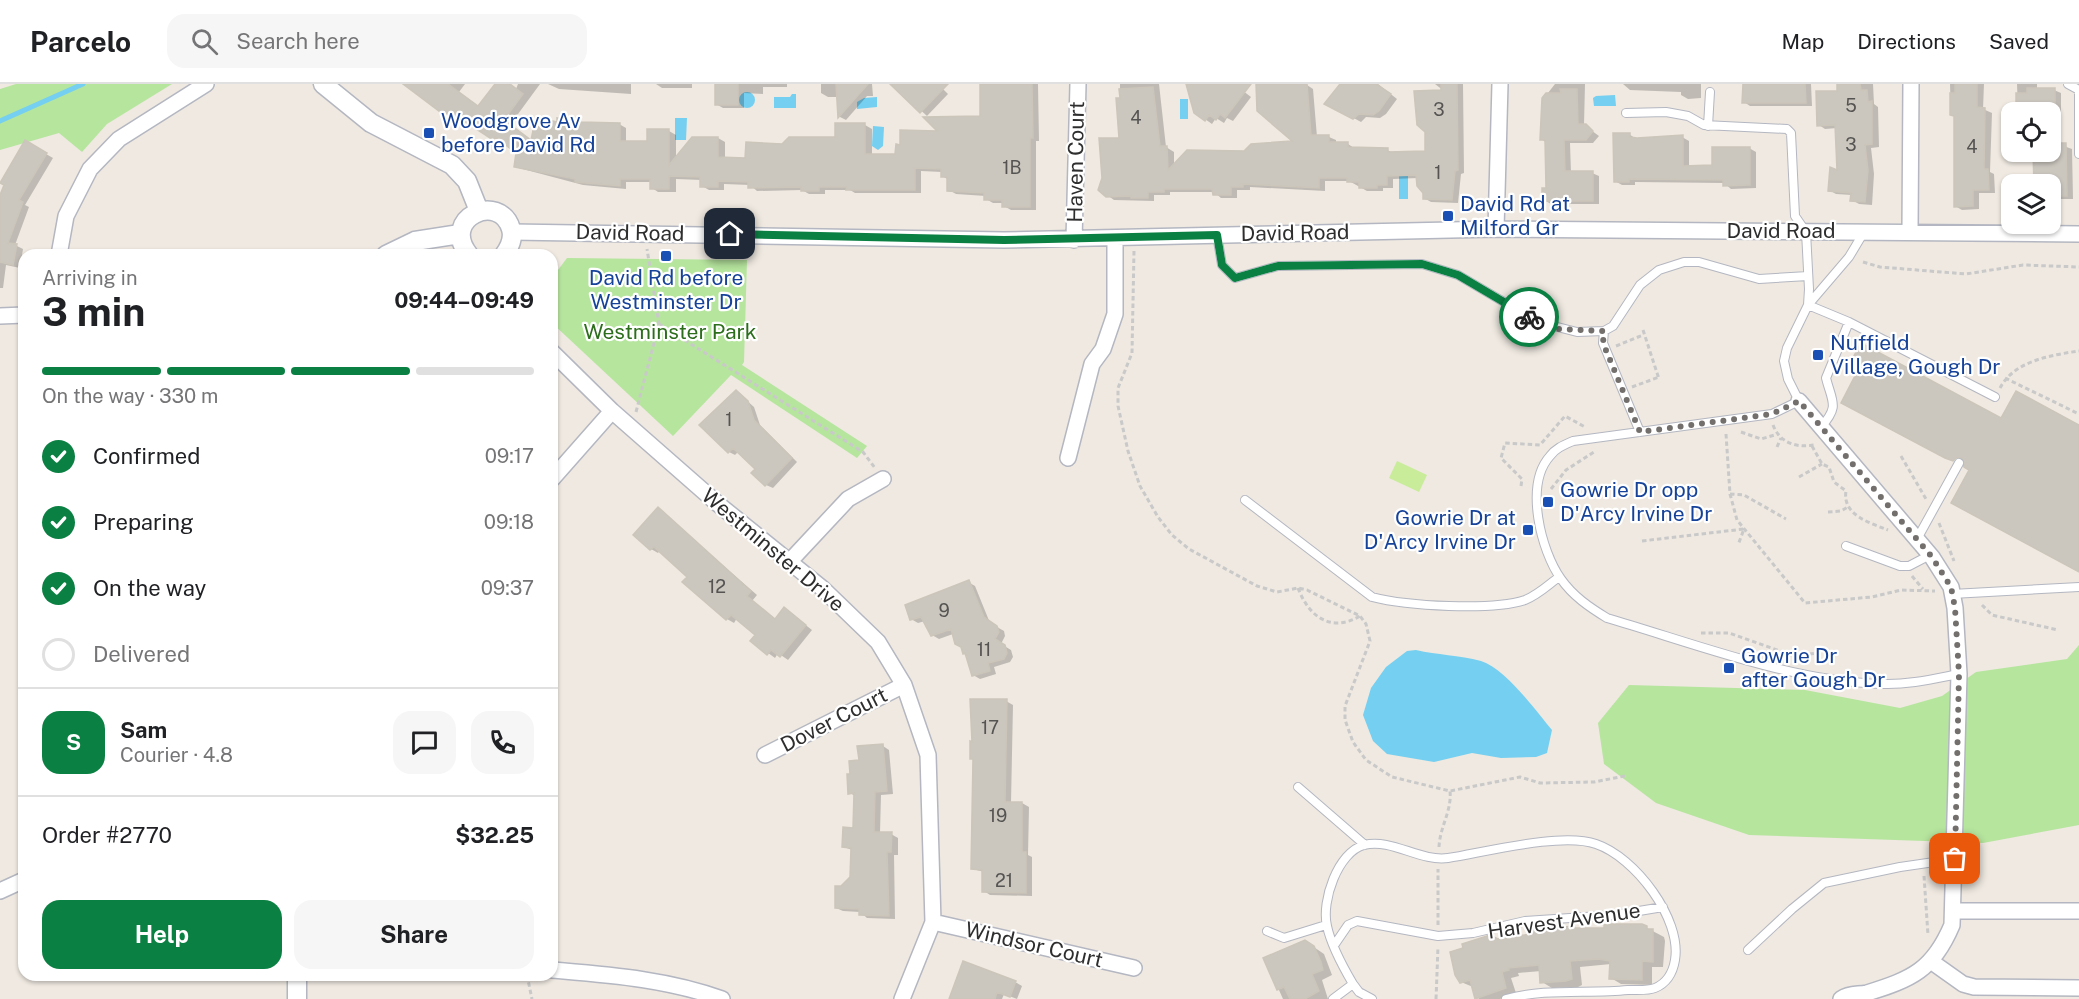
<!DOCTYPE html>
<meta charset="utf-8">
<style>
:root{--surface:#fff;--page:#f6f6f6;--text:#202124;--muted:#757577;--line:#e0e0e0;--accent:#0b8043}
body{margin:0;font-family:"Public Sans",sans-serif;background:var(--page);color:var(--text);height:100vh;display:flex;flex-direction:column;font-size:22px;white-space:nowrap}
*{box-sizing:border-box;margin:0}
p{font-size:20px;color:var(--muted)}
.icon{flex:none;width:33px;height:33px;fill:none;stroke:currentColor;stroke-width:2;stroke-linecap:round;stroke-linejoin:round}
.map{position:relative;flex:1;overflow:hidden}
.panel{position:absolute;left:18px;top:165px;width:540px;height:732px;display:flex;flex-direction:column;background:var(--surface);border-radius:18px;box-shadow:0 2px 4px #0004}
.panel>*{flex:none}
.fabs{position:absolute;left:2001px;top:18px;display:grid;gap:12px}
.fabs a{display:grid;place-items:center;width:60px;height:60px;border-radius:12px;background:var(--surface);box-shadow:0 2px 4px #0004;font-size:30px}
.pin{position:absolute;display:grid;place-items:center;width:51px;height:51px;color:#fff;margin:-26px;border-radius:12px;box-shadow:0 3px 9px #0006}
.courier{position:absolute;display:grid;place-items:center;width:60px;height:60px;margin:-30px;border:4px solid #0b8043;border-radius:50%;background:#fff;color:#222;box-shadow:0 2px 8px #0007}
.summary em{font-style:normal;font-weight:700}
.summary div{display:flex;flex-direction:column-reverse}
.summary{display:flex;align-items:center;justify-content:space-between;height:102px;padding:0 24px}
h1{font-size:39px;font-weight:700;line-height:45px}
.bar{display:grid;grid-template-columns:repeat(4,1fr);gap:9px 6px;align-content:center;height:72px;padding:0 24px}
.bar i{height:8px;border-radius:4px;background:var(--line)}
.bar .selected{background:var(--accent)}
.bar p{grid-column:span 4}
.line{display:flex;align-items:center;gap:15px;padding:0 24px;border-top:2px solid var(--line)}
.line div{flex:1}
.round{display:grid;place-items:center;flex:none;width:63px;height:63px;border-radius:18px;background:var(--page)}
ol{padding:0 24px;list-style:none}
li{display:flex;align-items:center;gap:18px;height:66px}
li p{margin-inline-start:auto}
li .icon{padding:6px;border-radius:50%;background:var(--accent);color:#fff;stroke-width:4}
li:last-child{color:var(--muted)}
li i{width:33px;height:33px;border:3px solid var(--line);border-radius:50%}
.primary-button{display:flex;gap:12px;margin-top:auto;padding:12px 24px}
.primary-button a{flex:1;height:69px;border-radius:18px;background:var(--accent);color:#fff;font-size:24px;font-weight:700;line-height:69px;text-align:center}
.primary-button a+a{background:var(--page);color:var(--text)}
header{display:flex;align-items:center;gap:36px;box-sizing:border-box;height:84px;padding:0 30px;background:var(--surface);border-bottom:2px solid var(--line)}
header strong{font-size:28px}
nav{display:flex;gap:33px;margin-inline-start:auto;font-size:21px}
.search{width:420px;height:54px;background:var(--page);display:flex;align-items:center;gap:15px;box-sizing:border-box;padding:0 21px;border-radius:18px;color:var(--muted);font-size:22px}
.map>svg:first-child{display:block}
</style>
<header>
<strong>Parcelo</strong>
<div class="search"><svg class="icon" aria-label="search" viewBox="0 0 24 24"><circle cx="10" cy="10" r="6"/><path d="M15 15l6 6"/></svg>Search here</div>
<nav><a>Map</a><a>Directions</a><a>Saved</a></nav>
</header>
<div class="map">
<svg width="2079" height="915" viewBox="0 0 2079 915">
<rect width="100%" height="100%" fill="#efe9e1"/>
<!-- green -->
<path fill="#b6e59e" d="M16,0H172L107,40L82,68L59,49L0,66V5Z
M567,174L747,176L744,278L742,281L867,362L857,374L731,291L673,352L552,239V194Z
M2079,561V741L1983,759L1749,751L1656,719L1604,680L1598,639L1629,601L1805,606L1900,624L1942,612L1976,588L2067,575Z"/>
<!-- pitch -->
<path fill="#c9ec9a" d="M1397,377L1427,391L1419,408L1389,394Z"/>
<!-- water -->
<path fill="#75cff0" d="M739 16a8 8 0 1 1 16 0a8 8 0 1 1-16 0Z
M792,10H796V24H774V13H790Z
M1615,11L1616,22H1594L1593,14L1596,12Z
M877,13V23L857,25V18L864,14Z
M1180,15H1188V35H1180Z
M675,34H687L686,56H675Z
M873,42L884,43L883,62L878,66L872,62Z
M1399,92H1408V115H1399Z
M1416,566C1437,571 1459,571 1481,577C1506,585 1535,626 1552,646L1547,669L1536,673L1501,674L1472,669L1434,678L1387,670L1373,657L1363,631L1371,604L1386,583L1407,567Z"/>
<!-- shadow -->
<path fill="#0003" d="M409,0H465L459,8L479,23L497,0H509L516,5L518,0H540L510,41L533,58L548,46L579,40H619L626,44V59H649L669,47L676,51V76L718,54L725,58V75H747L783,61L836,54L837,41H865L872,45V72H897L941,48L981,34L980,0H977H1038L1039,57H1036V126H1011L1004,122V119H993L986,115V112L956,110L949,106V96L942,92V88L921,87V109H855L850,106H825V110H809L802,106L757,107L750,101L724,100V106H709L702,102V96L676,95V108H658L652,104V98H626V105L583,101L515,83L518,68L465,36L463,39L444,28Z
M548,0H631V10L559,5Z
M656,0H692V4H662Z
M717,0H787V3H763V10L744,9V24H723L716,20Z
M821,0H872L873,12H867L846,36L840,33L838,13H828L821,9Z
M892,0H938L948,10L927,32Z
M1120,0H1159L1166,63L1174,68V82L1296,58L1271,0L1307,1L1313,5L1317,53H1329L1336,56V60H1348L1354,64L1387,66L1393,69L1426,68L1444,7L1435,0H1463L1464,89L1461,90L1458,119L1431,118L1424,114L1418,94L1393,95V104H1383V107H1367L1349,97H1325V107L1250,103V106H1237V114H1221L1214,108H1170V111H1154V117L1114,116L1107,111L1120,55Z
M1187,0H1234L1251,13L1233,37L1227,34L1224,39L1216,34L1212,40L1195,28Z
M1340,0H1378L1397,15L1386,30L1380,34L1366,33L1361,38L1328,20Z
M1555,0H1585L1584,41L1599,52L1593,59H1570L1571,89H1592L1599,92V120H1551L1544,116L1548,105L1547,59L1541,55V38H1543L1544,14Z
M1623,0H1701V14L1688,15L1681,11V8L1630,6Z
M1745,0H1811L1812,22H1750L1744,18Z
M1838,0H1873L1874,20L1878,23L1879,63L1871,64L1874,90L1872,121L1859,120L1852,116V111L1836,110L1829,106L1838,88L1837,44L1825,45L1819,41L1838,8Z
M1950,0H1984L1983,25L1992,29L1990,88L1994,90L1995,109H1979V125L1962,126L1955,122L1956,33L1951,31Z
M2017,0H2037V5L2054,6L2061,9V61L2072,65L2073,115H2050V100H2025L2035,99V68H2050V28H2018Z
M1629,50L1636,55L1682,53L1689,57V83H1714L1749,64L1756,68V104L1731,105L1724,99L1635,98V101H1622L1615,97Z
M25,58L53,74L25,121L29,123L15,161L23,165L20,184L6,181L3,204H0V116Z
M737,308L754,323L760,341L797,378L773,404L766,401L757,385L739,367L735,371L729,368Z
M658,425L757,511L752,517L776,536L785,525L812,546L788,576L778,569L775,574L752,557L757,550L737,534L734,539L727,535L685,498L690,492L660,466L658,469L651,465L635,451Z
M968,498L975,502L990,539L1004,547L1005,552L1001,560L1011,566L1013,573L1010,578L994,583L996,590L980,595L973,591L968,571L953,550L939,555L932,551L925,537L918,539L911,535Z
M1006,617L1013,621L1011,719H1022L1029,723L1028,771L1032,773V812L990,811L984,807V788L973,785L975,676L971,674Z
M883,662L889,666L893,710L881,711L880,749L891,750L898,754V771H894L895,835L867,834L860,828L843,827L836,824L841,804L852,794V766L844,763L854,745L855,712L850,709L860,677Z
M1647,844L1664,853L1665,857L1663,883H1652V901L1621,900L1611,894V880L1580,883L1582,901L1578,903L1552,904L1542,898L1541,887L1518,889L1519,892L1511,894L1516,909L1500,915H1479L1473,903L1461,898L1498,856L1578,846Z
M1305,857L1324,870L1332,891L1322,896L1328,915H1283L1265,875Z
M1015,898L1022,902L1017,915L1004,910L1002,915H950Z"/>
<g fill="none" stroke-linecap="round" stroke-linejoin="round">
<!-- stream -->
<path stroke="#75cff0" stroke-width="5" d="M0,37L83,0"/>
</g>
<!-- building -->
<path fill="#cbc7bf" stroke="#cbc5ba" stroke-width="1.5" d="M403,0H448L478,22L495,0H510L523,10L504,36L531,56L534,42L547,44L548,36L557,38V34L579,38L620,39V57H647V45H669V81L692,53H718V73L745,74L746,58L782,60L789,53H835V39H865V70H895L896,60L900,61V46L937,47L923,33L980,32V0H1032L1033,54H1030V123H1002V116H984V109L947,107V93H941V85L915,84V106H846L847,103H819V107H801V103L748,104V98L718,97V103H700V93L669,92V105H650V95H620V102L575,98V95L514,83L516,69L495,53L493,56L458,33L456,36L444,28L443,30Z
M715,0H738V21H715Z
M836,0H868L838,34Z
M890,0H948L920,29Z
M1186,0H1251L1225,34L1220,30L1216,36L1209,31L1205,37L1194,29Z
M1256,0H1307L1311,51H1329V58H1348V63L1388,64V68L1425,67V48L1417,41L1414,7L1441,6V0H1457L1458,86L1455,87L1452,116L1423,115V109L1417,102L1416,91L1387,92V101H1377V104H1359V98H1347V94H1319V104L1243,100V103H1231V111H1213L1212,105H1164V108H1148V114H1131V112L1106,113L1098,106L1102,94L1099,54H1119L1116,14H1120L1119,5L1153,3L1160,62H1167L1168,86L1187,66L1244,67L1251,60L1292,57L1257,27Z
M1340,0H1376L1391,10L1379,27L1373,31L1359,30L1353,35L1324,20Z
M1743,0H1805L1806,19H1742Z
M1837,0H1860L1861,6H1867L1868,18L1872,17V60L1865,61L1868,86L1865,118L1850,117L1851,109L1828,107L1830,83L1837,86L1835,41L1817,42L1816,7H1837Z
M1955,0H1977V23L1985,24L1984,85H1988L1989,106H1973V122L1954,123V32L1950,31V9H1955Z
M2027,4H2055V28L2016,26V9H2027Z
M1560,5H1577L1578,40H1586L1593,47L1586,56H1564L1565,87H1593V117H1542V104H1546L1545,56H1540L1542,14L1546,9H1561Z
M1613,49H1630V53L1637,54L1683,51V82L1712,81V63H1750V101L1723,102V96L1629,95V98H1614Z
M25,56L47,69L19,116L23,118L8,159L17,160L13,181L0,178V111L4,101L0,99Z
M2050,59H2066L2067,112H2050V100H2034L2033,68H2050Z
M1861,259L2001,334L2016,307L2079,341V488L1951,419L1969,386L1964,383L1962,374H1956L1953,377L1945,374L1841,319L1859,284L1850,279Z
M736,306L748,317L754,336L792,374L765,402L751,389L755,385L733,364L728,369L699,341Z
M658,423L751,507L747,512L775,535L784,523L806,541L780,573L771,566L767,571L750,557L755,551L731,531L726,536L682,498L687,493L654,463L650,466L633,451Z
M969,496L984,533L997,542L999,548L995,555L1005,561L1007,569L1004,575L988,579L990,587L972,592L965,569L963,570L961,563L955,560L951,545L931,552L921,533L910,536L905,521Z
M970,615H1007L1005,718H1022V768H1026V809L982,808V786L971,785L973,675H970V657L972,658Z
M883,660L887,707L875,708L874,748H892L891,768H887L889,832L859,831V825L835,824V802H841L850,793L851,764L842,763L843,743L853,744L854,709L848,710L847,690H850L849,677L859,676L857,662Z
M1611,840H1642L1647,842V845H1653V878L1642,877V896L1609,895L1610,877L1598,875L1570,877L1572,895L1566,897L1540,899L1539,881L1508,884L1509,886L1502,888L1506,904L1475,915L1470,896L1460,899L1455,891L1450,868L1463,864L1462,860L1490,851L1498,855L1531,850V846L1574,842L1575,844H1604V841Z
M1305,856L1314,862L1321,878L1323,886L1312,890L1319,907L1305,915H1290L1284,903L1277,906L1263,874Z
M963,877L1016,897L1010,913L997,908L995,915H949Z"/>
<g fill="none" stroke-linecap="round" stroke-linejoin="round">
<!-- service casing -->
<g stroke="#b4b7c1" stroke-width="10">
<path id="service" d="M2068,0L2079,6
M2079,8V70
M1626,29L1666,28L1688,32L1704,41L1787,45L1791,49L1795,132L1806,148L1809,205L1808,221L1787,264L1784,277L1788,295L1799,317L1772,330L1573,357C1564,361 1556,364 1550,372C1524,401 1541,467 1561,495C1573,512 1589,523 1607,534C1693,559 1793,598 1882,600C1908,601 1933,595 1959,590
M1708,42L1710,8
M1217,151L1222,181L1235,194L1278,182L1422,180L1458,191L1538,238L1577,248L1604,247L1613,242L1640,201L1659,186L1684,178H1699L1759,195L1808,192
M1808,221L1849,238L1995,313
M1808,221L1849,173L1864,148
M1604,247L1603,259L1640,348
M1821,343C1840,322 1832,318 1826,294L1849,238
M1245,416L1372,513C1407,522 1491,527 1525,516C1538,511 1548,501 1559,493
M1917,455L1959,379
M1846,462L1900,482H1909L1930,471
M1952,510L2079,503
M1298,703L1365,761
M1267,847L1284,854L1326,841
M1335,860L1348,841L1357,837L1438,852L1473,849L1525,837L1615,831L1663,823
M1748,866L1792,825L1824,799L1900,783L1955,775
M1333,915L1353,900
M1372,915L1359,908L1353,900C1343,883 1331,861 1327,842C1321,817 1338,768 1364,761C1392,754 1420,778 1448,774C1486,768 1562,748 1596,760C1635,773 1682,835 1675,876C1673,888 1667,899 1655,904C1648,907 1636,906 1628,906C1588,910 1545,904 1506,915"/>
</g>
<!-- minor casing -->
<g stroke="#b4b7c1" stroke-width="18">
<path id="minor" d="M1496,145L1500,0
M1910,147L1911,0
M512,148L1004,156L1496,145L2079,150
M1074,156L1078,0
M59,171L66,132L90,85L119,55L206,0
M0,232L24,231
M552,268L612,327L718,420L822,504L878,558L904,601L928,671L933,838L902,915
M1799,317L1932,473L1951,503L1955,524L1959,590L1952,841C1933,886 1912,895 1867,909C1857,911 1850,909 1841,915
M1068,374L1092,280L1103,265L1115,230V155
M552,395L612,327
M791,476L848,415L883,395
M765,671L904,601
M0,807L24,796
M1953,827H2079
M933,838L1134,884
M1932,878L1963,900L1974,903L2079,904
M552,886C610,891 667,895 722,915"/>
</g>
<!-- tertiary casing -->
<g stroke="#b4b7c1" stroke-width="21">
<path id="tertiary" d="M323,0L371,39L452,81L467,97L479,127
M386,171L415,157L460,150
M469,171C439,134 500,107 511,145C514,155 510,163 504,171
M297,915V891"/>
</g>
<!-- path -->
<path stroke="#c9c9c9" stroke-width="3" stroke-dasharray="4.5 3" stroke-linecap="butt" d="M1134,167L1132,269L1118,304V322L1128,367L1140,402L1158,433L1172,451L1189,465L1257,502L1277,508L1298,504L1307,506L1360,532L1366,540L1370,557L1345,622V636L1353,658L1366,676L1392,693L1450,707L1520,693L1540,699L1594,698L1625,692
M1863,178L1880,183L1966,190L2023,181L2079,183
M659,240L863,368L875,384
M1643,246L1659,295
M1616,262L1643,251
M2005,294L2079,330
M1632,303L1659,293
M2000,304C2014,277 2051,271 2079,267
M636,328L659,240L647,165
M1773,341C1780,359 1796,364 1814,361
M1741,348L1761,355L1778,350
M1726,350L1730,410L1737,436L1805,519L1872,513L1901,506L1935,507
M1812,362L1822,380L1829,383L1834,398L1846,407C1842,431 1870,439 1888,446
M1777,363L1781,354
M1901,372L1926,415
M1799,393L1822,380
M1521,402L1522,395L1501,374L1505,359L1540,361L1565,332L1585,343
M1551,405L1566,386L1594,368
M1730,410L1744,411L1786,435
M1828,428L1841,427L1848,423
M1939,439L1954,477
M1642,457L1744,445L1738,461
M1912,492L1923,505
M1298,504C1309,533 1331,549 1360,532
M1982,521L1992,531L2058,546
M1701,549H1729L1794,572L1817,569
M1439,763C1440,742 1452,727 1450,707
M1924,792L1928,851
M1438,841V785
M527,891L532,915
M1436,915L1438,863"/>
<!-- service -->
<use href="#service" stroke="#fff" stroke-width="8"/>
<!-- minor -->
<use href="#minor" stroke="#fff" stroke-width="15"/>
<!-- tertiary -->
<use href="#tertiary" stroke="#fff" stroke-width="18"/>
</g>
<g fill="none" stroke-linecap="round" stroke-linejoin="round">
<!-- done -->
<path stroke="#726f6d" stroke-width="6" stroke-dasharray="0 10.8" d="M1529,233L1558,245L1604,247L1603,259L1640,348L1772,330L1799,317L1932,473L1951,503L1955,524L1959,590L1955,775"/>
<!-- route -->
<path stroke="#0b8043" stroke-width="8" d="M730,150L1004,156L1217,151L1222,181L1235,194L1278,182L1422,180L1458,191L1529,233"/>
</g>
<!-- markers -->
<g fill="#1a4fb4" stroke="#fff" stroke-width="2">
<rect x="423" y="43" width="12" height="12" rx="3"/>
<rect x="1442" y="126" width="12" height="12" rx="3"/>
<rect x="660" y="166" width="12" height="12" rx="3"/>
<rect x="1812" y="265" width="12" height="12" rx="3"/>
<rect x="1542" y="412" width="12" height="12" rx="3"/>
<rect x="1522" y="440" width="12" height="12" rx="3"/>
<rect x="1723" y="578" width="12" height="12" rx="3"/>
</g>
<g text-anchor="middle" stroke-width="4.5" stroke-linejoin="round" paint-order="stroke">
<!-- number labels -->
<g font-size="18" fill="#555452">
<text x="1851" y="28">5</text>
<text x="1439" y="32">3</text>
<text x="1136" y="40">4</text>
<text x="1851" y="67">3</text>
<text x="1972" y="69">4</text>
<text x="1012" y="90">1B</text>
<text x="1438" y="95">1</text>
<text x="729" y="342">1</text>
<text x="717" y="509">12</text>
<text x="944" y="533">9</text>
<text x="984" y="572">11</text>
<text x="990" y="650">17</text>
<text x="998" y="738">19</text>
<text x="1004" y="803">21</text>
</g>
<!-- transit labels -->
<g font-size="21" fill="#164399" stroke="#fff" text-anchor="start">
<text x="441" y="44">Woodgrove Av<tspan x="441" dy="24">before David Rd</tspan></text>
<text x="1460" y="127">David Rd at<tspan x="1460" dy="24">Milford Gr</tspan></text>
<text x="666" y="201" text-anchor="middle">David Rd before<tspan x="666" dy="24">Westminster Dr</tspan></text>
<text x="1830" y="266">Nuffield<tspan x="1830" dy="24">Village, Gough Dr</tspan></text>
<text x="1560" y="413">Gowrie Dr opp<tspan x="1560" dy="24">D'Arcy Irvine Dr</tspan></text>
<text x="1516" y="441" text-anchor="end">Gowrie Dr at<tspan x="1516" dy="24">D'Arcy Irvine Dr</tspan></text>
<text x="1741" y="579">Gowrie Dr<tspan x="1741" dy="24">after Gough Dr</tspan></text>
</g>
<!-- street labels -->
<g font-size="21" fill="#2e2e2e" stroke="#fff">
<text transform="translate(1076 78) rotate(-89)" y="7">Haven Court</text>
<text x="1781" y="154">David Road</text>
<text transform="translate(630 149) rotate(1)" y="7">David Road</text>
<text transform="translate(1295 149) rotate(-1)" y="7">David Road</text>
<text transform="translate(773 466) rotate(40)" y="7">Westminster Drive</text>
<text transform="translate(834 636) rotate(-27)" y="7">Dover Court</text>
<text transform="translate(1564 837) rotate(-8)" y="7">Harvest Avenue</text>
<text transform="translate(1034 861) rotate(13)" y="7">Windsor Court</text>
</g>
<!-- park labels -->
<g font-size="21" fill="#2c6e1b" stroke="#fff">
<text x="670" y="255">Westminster Park</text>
</g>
</g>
</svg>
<div class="fabs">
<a><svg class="icon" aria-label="locate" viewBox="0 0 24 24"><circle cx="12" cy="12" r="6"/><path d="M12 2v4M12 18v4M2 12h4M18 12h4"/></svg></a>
<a><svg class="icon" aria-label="layers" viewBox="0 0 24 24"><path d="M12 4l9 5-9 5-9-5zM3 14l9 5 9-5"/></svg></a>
</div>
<div class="pin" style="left:1955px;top:775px;background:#ea580c"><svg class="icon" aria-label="bag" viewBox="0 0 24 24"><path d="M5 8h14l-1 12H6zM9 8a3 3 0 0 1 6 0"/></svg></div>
<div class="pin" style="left:730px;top:150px;background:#1f2937"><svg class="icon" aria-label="home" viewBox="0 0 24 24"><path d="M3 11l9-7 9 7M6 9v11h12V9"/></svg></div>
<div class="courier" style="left:1529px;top:233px"><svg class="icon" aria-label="bike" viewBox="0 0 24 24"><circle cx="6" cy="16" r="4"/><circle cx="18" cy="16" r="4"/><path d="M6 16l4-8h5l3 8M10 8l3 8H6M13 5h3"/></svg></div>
<section class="panel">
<div class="summary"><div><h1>3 min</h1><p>Arriving in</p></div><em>09:44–09:49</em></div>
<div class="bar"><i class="selected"></i><i class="selected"></i><i class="selected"></i><i></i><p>On the way · 330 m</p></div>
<ol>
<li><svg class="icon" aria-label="check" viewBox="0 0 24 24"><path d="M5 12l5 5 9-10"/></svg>Confirmed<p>09:17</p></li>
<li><svg class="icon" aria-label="check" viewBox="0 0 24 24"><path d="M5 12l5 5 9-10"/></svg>Preparing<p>09:18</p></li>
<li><svg class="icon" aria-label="check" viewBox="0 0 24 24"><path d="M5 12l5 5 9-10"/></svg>On the way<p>09:37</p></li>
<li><i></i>Delivered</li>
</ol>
<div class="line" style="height:108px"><b class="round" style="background:var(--accent);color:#fff">S</b><div><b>Sam</b><p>Courier · 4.8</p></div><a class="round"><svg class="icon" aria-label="chat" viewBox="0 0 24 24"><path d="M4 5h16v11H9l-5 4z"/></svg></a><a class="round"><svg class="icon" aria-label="phone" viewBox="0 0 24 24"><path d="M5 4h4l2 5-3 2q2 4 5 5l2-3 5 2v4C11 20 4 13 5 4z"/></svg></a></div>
<div class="line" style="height:78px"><div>Order #2770</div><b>$32.25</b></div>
<div class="primary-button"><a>Help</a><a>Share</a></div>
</section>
</div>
